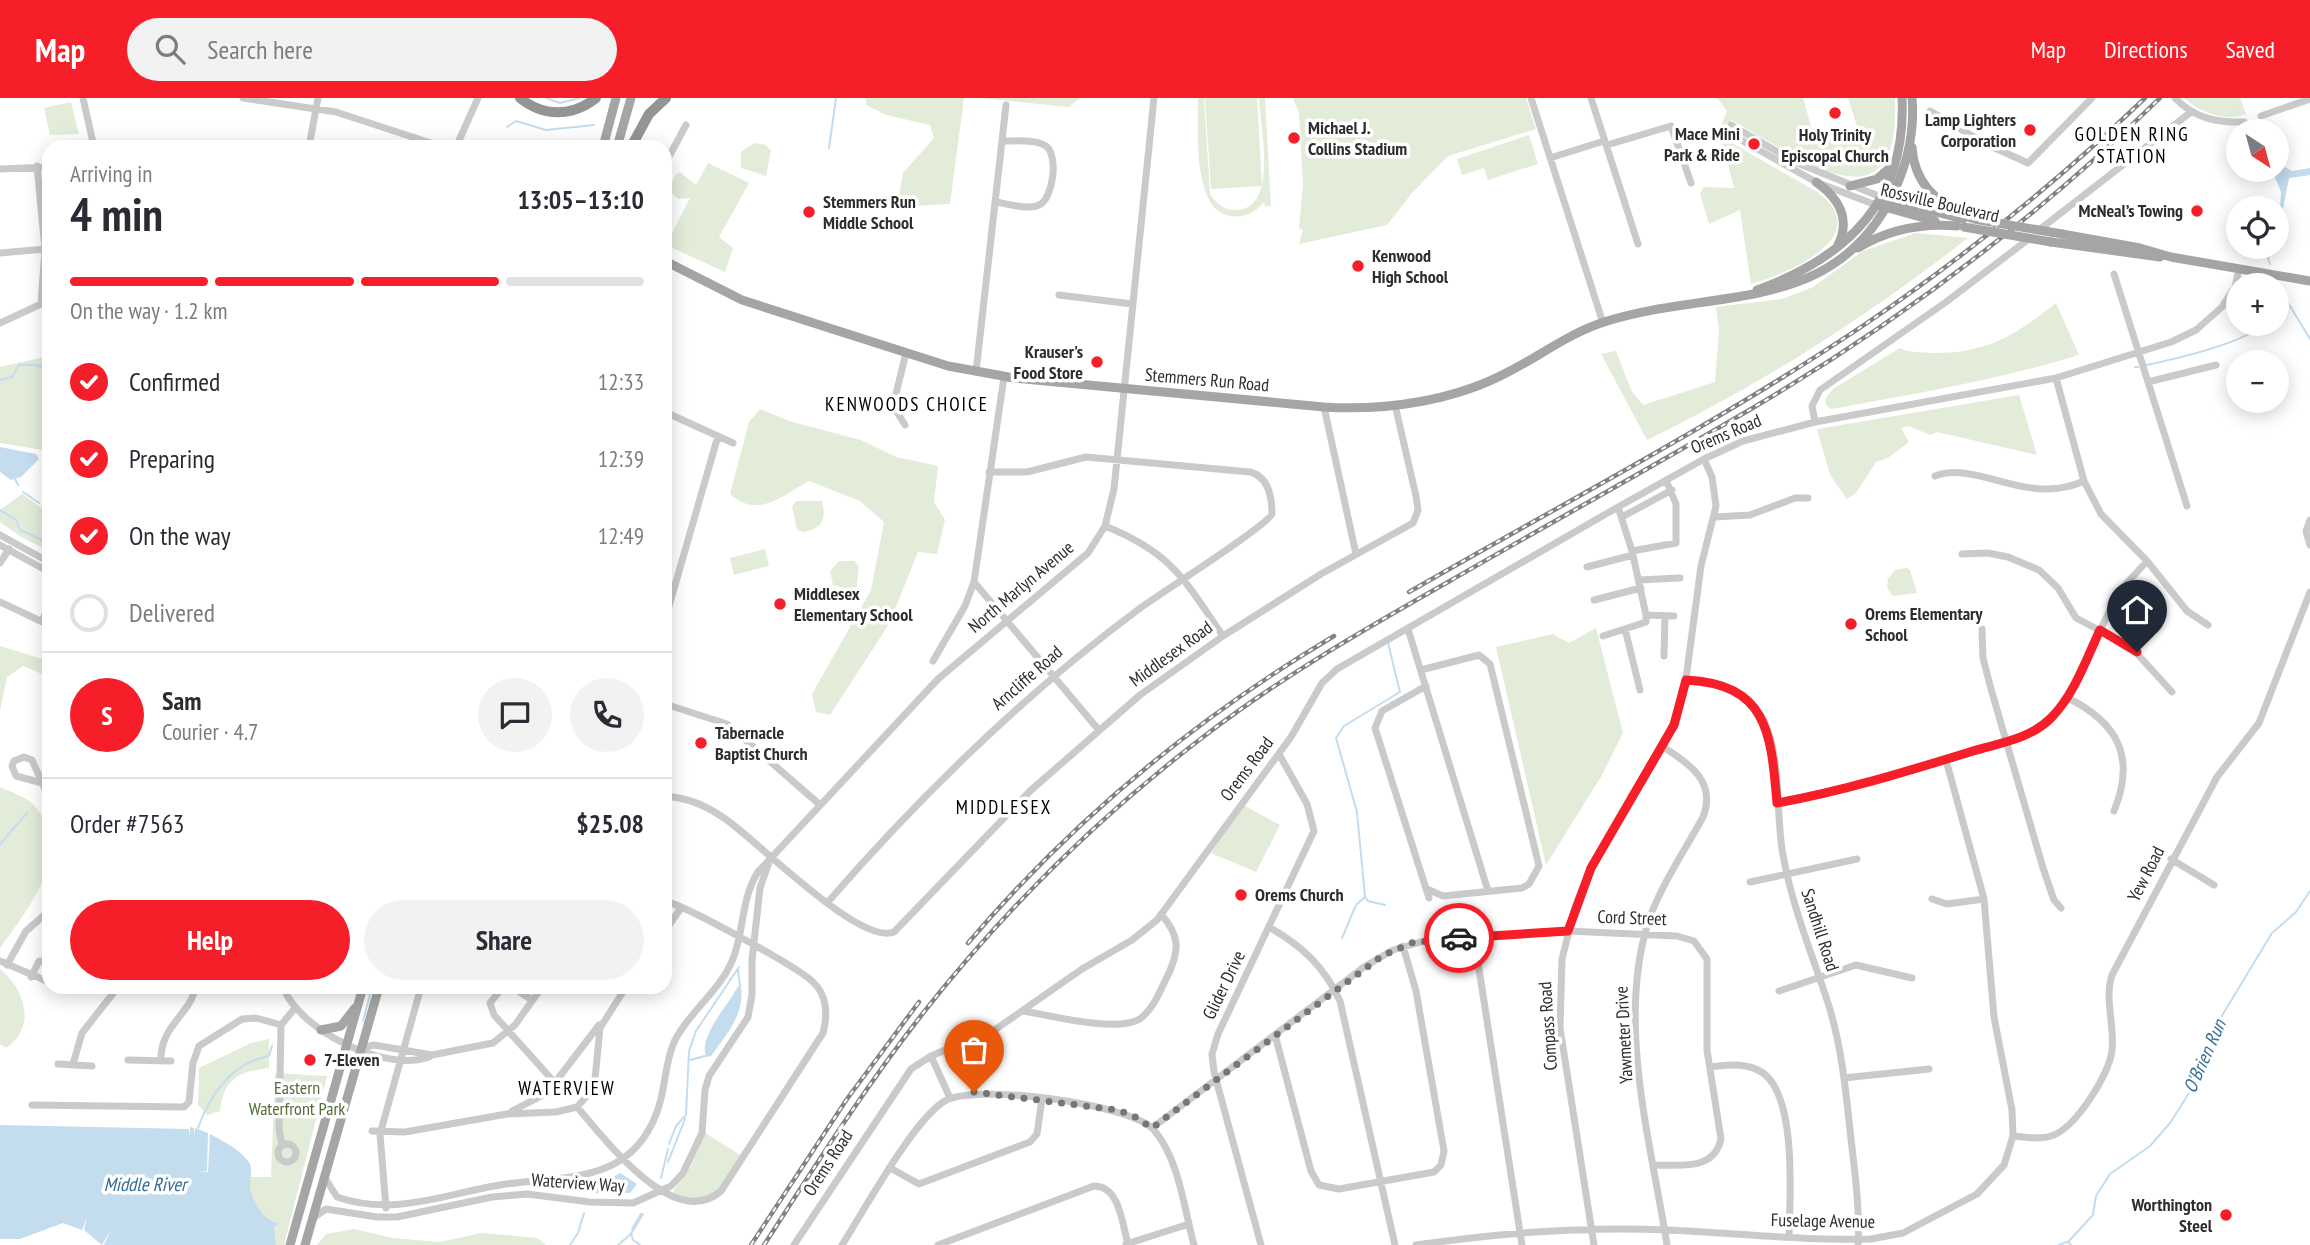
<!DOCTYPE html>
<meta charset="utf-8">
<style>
:root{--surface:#fff;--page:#f2f2f3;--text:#2b2b33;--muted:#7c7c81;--line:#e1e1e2;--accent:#f61e28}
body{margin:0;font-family:"PT Sans Narrow",sans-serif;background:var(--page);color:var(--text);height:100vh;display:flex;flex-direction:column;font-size:26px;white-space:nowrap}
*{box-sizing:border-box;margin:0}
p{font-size:23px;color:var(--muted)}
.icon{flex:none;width:38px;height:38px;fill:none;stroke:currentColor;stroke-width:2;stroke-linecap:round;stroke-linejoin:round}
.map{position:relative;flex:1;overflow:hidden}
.side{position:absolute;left:42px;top:42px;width:630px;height:854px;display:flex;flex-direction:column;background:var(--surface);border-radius:21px;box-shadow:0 4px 18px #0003}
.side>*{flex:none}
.needle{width:46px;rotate:144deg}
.buttons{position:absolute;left:2226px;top:21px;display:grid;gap:14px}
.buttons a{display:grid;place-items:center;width:63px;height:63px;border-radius:50%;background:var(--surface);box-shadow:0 4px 18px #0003;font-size:35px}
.pin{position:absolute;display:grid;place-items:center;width:60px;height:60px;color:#fff;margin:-72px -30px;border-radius:50% 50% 50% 0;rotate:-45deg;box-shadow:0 0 7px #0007}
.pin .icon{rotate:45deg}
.courier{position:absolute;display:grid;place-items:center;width:70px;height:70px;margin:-35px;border:5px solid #f61e28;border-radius:50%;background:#fff;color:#222;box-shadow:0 2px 9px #0007}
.overview em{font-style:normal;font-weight:700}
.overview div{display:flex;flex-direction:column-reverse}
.overview{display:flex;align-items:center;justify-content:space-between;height:119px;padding:0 28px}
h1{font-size:46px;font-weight:700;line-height:52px}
.bar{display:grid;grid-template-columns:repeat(4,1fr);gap:10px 7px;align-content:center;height:84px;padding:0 28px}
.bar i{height:9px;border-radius:5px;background:var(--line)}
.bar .selected{background:var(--accent)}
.bar p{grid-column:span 4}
.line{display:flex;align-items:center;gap:18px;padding:0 28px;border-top:2px solid var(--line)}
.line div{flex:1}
.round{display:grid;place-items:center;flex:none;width:74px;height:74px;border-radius:37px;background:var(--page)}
ol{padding:0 28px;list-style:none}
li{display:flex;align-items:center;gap:21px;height:77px}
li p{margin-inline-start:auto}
li .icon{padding:7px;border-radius:50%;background:var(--accent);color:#fff;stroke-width:4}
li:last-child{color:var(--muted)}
li i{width:38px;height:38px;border:4px solid var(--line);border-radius:50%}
.cta{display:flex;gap:14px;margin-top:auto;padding:14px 28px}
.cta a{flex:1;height:80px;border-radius:42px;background:var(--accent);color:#fff;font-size:28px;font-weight:700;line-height:80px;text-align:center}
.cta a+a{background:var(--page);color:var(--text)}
header{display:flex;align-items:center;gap:42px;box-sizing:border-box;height:98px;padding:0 35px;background:var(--accent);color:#fff}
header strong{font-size:33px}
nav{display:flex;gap:38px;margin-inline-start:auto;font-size:24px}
.search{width:490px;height:63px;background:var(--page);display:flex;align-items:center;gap:18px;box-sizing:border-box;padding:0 24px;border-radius:38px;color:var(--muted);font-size:26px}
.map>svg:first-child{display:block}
</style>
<header>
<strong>Map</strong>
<div class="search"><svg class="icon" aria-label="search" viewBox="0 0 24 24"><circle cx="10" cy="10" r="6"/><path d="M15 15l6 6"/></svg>Search here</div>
<nav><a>Map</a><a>Directions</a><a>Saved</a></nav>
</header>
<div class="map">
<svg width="2310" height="1147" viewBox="0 0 2310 1147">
<rect width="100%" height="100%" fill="#fff"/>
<!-- green -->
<path fill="#e3ecd9" d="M866,0H964L950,106L913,108L898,103L903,75L934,40L930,27L886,17L866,7Z
M980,0H1080L1069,9Z
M1198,0H1204L1210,96C1216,105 1225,113 1237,112C1279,109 1260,29 1259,0H1265L1271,108H1265L1264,104C1255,115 1244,120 1230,118C1192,112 1198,30 1198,0Z
M1205,0H1257L1262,88L1211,91Z
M1293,0H1526L1536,31L1448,58L1412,95L1387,127L1299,146L1303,132L1299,130L1303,87L1299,15Z
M1717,0H1803L1815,43L1857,28L1848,0H1895C1901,140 1798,58 1731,22L1722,32L1725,41L1817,94C1878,138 1787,176 1751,186L1740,112L1709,126L1700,96L1703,89L1734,90L1719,32L1727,13Z
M2184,0H2240L2246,16C2225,25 2200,14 2184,0Z
M71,4L79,36L50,37L44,10Z
M1529,37L1538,66L1488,82L1484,70L1462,77L1457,61Z
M754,45L766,47L771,53L766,78L741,70V54Z
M708,65L749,85L719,139L733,150L725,174L666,147L690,100L678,101L669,92L676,76L680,74L696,87Z
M1916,135L1968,140C1868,218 1761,287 1647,342L1601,256L1616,253L1632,294L1643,307L1715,284L1719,232L1716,209L1782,201L1813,189L1863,153Z
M2056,205L2079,257C1998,282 1914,296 1831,311L1826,307L1825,301L1833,291L1900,250C1910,255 1920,254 1932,255C1985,256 2015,238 2056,205Z
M49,258V353L0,345V269Z
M2019,297L2037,357L1937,334L1930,337L1909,328L1901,330L1909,344L1888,360L1876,364L1856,395L1847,401L1830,377L1817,331Z
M760,311L792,324L861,342L896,359L938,368L934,404L945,422L937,456L918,454L889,526L830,617L816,614L812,596L871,492L884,424L860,403L809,383C782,398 758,421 730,396L749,324Z
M22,396L49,415V453L21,439L0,424V412Z
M796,403H822C826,421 824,429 805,434L797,432L792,408Z
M765,451L769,468L734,477L730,460Z
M839,463H854L859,468L856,493L833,487L830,473Z
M1907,470L1910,472L1917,495L1893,498L1887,490L1888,481L1895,472Z
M1596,530L1623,635L1602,677L1546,767L1496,549L1553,536L1569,545Z
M0,548L49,563V579L23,568L7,579L0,613Z
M0,689C10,694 27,699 34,707C73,755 30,809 0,850Z
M1243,707L1280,727L1256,774L1211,755Z
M0,871C24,890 38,929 6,950L0,946Z
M269,941V970C238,974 224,980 220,1013L207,1017L198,1007L199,970L251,945Z
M275,975L327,978L284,1147H276C267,1126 247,1103 249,1079H271Z
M705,1035L742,1058C723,1087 712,1111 674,1095V1092L691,1068Z
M354,1131L393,1140L439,1144L482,1135L537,1140L546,1147H317L326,1136Z"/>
<!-- water -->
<path fill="#c3dcee" d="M2277,65L2292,73L2310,70V77L2289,80L2282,116L2283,128L2279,129L2281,94L2272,72H2277Z
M0,349L36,356L39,361L21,379L11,382L0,374Z
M738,888L741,889C745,916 726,937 711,958L706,959C698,938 729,907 738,888Z
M0,1027L189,1031L190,1039V1029L194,1030V1039L195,1030L208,1035L207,1073H199L208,1074L210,1036C223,1043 242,1052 250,1066C253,1074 248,1086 251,1094C255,1107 264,1123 278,1125L274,1130L276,1147H104L111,1131L102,1147L84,1132L87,1119L82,1132L63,1125L20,1141H0Z
M620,1075L637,1086L630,1095H586Z"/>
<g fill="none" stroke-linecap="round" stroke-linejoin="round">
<!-- stream -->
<path stroke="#c3dcee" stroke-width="2" d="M546,0L560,5L580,0
M507,29L516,23L546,32L594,27
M829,50L836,0
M2277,134L2278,125
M2270,166L2268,161L2272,149
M2276,185L2310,241
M2147,267C2174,261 2247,245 2262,226
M2135,269H2138
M0,282L12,279L19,267H36L49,271
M15,381L18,387
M23,394L39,405
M0,412L16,422L20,432L49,445
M0,746L27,715
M1385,807L1368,803L1365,799L1357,714L1336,640L1344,628L1400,594L1388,545
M1342,840L1356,807L1365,799
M738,872L740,888
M363,923L372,889
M690,962L705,958
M198,1030C210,996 232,965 269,958L272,948
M669,1046L676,1028L686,1017L689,953L696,933L739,869
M668,1064L685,1021
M661,1080L668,1051
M632,1131L641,1116
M631,1135L633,1142L640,1147
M570,1147L578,1135L584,1115
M618,1147L631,1136L643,1116
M2059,1147L2067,1144
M2071,1147L2068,1144L2093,1117L2096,1098L2110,1076L2150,1048L2170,1025L2196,984L2220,921L2272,835L2296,814L2310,793"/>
<!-- minor -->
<path stroke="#cacaca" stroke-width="7" d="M83,0L94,49
M243,0L336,14L443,49
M1531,0L1603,225
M1591,0L1638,146
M2175,0C2194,20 2217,25 2244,24
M1930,13L1986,46L2028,65L2092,0
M2261,18L2310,1
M1607,47L1671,28L1691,85
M309,49L318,0
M410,49L413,39
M456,49L478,0
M1550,60L1604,43
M665,66L686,27
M0,71L49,69
M996,104C1008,106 1028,112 1039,107C1053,101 1059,58 1046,48C1036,41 1015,43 1003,43
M1876,107L1816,84L1727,34L1731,27L1795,64L1881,99
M2039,132L2191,14
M0,155L45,151
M2114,176L2187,408
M1059,197L1132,206
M0,225L41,206L45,151L37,68
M976,274L1006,7
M2056,280L2084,383L2101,416L2147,463L2187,513L2208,527
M2148,284L2216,267
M1324,309L1356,456
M665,314L733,345
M1815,324L1812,308L1820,292L1946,204L2030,140
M905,327L893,308L906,255
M1935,378C1978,362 2027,409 2084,383
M1618,409L1632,453L1646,517
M1622,419L1672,392
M1715,419L1750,417L1795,400H1808
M2310,422L2306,433L2310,447
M1105,428C1172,455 1184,481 1223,538
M0,437L49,464
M0,447L49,474
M1632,453L1676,445V406L1666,382
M1962,456L1988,455L2008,459L2039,472L2058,490L2076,520L2131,549L2172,594
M0,465L9,451
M1587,469L1633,457
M1639,482L1680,480
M974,484L1098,631
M1594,502L1641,490
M0,504L49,527
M1646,517L1674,518
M665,522L718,338
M42,523L49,508
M1408,531L1488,793
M1625,531L1640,592
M1982,531L1983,560L1991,591L2043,770L2054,802L2061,810
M1603,538L1646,524V517
M1664,558L1665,518
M933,563L965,508L974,484L1004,279
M1421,572L1479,557L1490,566L1539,768L1529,786L1522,790L1443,798L1427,791
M1686,582C1716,583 1743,590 1760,616C1783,651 1775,717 1783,757C1792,808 1812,856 1828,905C1842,949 1846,995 1851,1041C1855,1076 1860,1111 1858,1147
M1426,588L1382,613L1375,630L1429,800
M2068,600C2118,625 2136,659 2114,713
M665,606L727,626L819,706
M1663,649C1689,665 1717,684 1703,719C1685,752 1663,784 1650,819C1615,921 1651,1044 1667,1147
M42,685L16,678L12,668L14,663L24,659L32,662L49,700
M665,698C688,700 705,707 724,720C756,741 859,848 894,834L1030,693L1140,597L1223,538L1321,476L1413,425L1418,412L1416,398L1395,307
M1777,705L1876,683L2007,644L2034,633L2051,620L2068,600L2118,495L2147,463
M2171,761L2214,787
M1750,784L1857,761
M1932,801L1947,806L1984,801
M827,805C922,696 1023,597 1139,511C1159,496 1267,428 1272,416C1272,399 1269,379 1250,374L1086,359L1027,374H989
M1269,829C1302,848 1324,868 1340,903L1395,1147
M665,833L681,810
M1474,839L1522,1147
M0,863L49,884
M7,867L26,833L49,813
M31,879L39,863L49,865
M283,889C299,932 385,975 429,959
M503,889L490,905L494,917L556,986
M512,889L532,902
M1779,893L1856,867L1912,880
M1023,913C1049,917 1120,936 1141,920C1155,909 1161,890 1169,875C1180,850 1179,837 1161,816
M1275,937L1311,1073L1319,1087L1339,1091L1434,1074L1441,1067L1444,1053L1416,893L1403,848
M362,950L374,947L432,957L493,945L515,927L542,889
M931,958L950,1000
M128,962L171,963
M161,962C160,927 193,914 195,889
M58,966L92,968
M73,966L82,935L118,889
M1710,969C1729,967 1747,964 1763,975C1797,999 1790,1100 1789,1139
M1844,980L1929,971
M32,1007L184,1009L189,1004L193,965L199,948L242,921L256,920L281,927
M577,1009C606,1042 674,1134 721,1093L823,935C828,917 827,897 813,884C798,869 686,808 665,803
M512,1013L547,995L599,927
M1152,1030L1364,869L1393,852L1424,843L1568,833L1677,838L1694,843L1707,861V952L1721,1041C1714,1073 1680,1067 1655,1067
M372,1033L405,1034L507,1016L556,1014L577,1009L586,999L595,981L600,930L626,889
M2013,1038C2025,1039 2039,1042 2051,1038C2075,1031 2109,977 2112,953C2115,927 2104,902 2112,877L2217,679L2259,625L2310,494
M278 1055a9 9 0 1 1 18 0a9 9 0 1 1-18 0Z
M282,1047L279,1031L281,927L295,910
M892,1071L919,1086L1030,1044L1037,1036L1042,1001
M325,1080L337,1099C391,1118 441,1098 494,1088C557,1076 629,1091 657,1014C666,991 664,965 675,942C691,911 725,889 735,855C744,828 742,799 758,774L938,581L1088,455L1105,428L1114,391L1154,0
M386,1110L380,1036L421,889
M313,1120L326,1111L377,1119H397L492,1099L527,1096L590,1104L633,1105L671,1088L683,1075L702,1035L705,992L709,978L748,919L752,897V862L760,790L769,764
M1126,1146L1189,1126
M794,1147L911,971L931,958L996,931L1082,871L1132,842L1157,822L1291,639L1322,585L1337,571L1618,409L1704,361L1743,343L1815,324L2056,280L2171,244L2196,232L2222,209L2235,189L2239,171
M842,1147C865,1111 911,1026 943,1004C972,984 1132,1006 1154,1032C1179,1061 1184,1110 1194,1147
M938,1147L1094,1088C1120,1088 1122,1126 1128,1146
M1261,1147L1214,974L1212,956L1218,936L1314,733L1307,706L1279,656
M1416,1147C1499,1135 1584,1128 1668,1132C1735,1135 1804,1143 1871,1141L1903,1135L1977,1096L2004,1067L2013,1038L2012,1012L1994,919L1984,801L1946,662
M1594,1147L1560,930L1562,861L1575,809L1591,770L1663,649L1678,614L1685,588L1701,468L1716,408L1712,379L1704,361"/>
<!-- major -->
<path stroke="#a5a5a5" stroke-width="9" d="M603,49L616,0
M617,49L631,0
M1912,49C1914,86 1938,107 1971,120
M1816,84C1839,100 1851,121 1838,147
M1850,88L1877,81L1891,69
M1886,101L1963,121
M1881,108L1935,123
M2062,136L2140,150L2171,159L2310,183
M2051,144L2160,159
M1858,150C1889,131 1921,125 1957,128
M665,163L742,202L948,268L1014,280L1324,309C1385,313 1455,303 1510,273C1541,257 1570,235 1604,224C1712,189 1832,219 1892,98C1907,67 1915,34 1912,0
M1757,192C1848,159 1907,102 1902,0
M321,932L341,928L355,910
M290,1147L363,889
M305,1147L379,889"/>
<!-- highway -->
<path stroke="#949494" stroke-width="10" d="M520,0C543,19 572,19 596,0
M631,49L649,16L666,0"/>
<!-- rail casing -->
<g stroke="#828282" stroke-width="4.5">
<path id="rail" d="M1409,494C1560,407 1716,326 1861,229C1962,161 2057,84 2145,0
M968,845C1072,723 1196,620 1334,538
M751,1147L847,1001L919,904
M764,1147C814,1070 863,992 920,919C1003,813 1099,718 1207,636C1283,578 1365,531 1448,484C1549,426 1650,370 1751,311C1899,224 2037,120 2160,0"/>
</g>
<!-- rail -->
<use href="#rail" stroke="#fff" stroke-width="2" stroke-dasharray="5" stroke-linecap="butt"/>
<!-- major-bridge -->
<path stroke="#a5a5a5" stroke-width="9" d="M1974,121L2062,136
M1964,129L2051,144"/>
</g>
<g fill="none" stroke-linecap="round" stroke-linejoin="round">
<!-- done -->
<path stroke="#767676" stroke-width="7" stroke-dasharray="0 12.6" d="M974,994L1117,1012L1132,1017L1152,1030L1382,858L1411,845L1459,840"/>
<!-- route -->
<path stroke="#f61e28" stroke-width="9" d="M1459,840L1568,833L1591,770L1674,627L1686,582C1769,586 1771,637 1777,705C1844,693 1908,673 1973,653C2000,645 2030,641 2051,620C2074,597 2086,562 2100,532L2137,554"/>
</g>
<!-- markers -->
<g fill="#f61e28" stroke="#fff" stroke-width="2.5">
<circle cx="1835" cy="15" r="7"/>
<circle cx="2030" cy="32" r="7"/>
<circle cx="1294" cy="40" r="7"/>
<circle cx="1754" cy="46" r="7"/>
<circle cx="2197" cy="113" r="7"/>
<circle cx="809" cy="114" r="7"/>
<circle cx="1358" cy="168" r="7"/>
<circle cx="1097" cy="264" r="7"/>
<circle cx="780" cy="506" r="7"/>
<circle cx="1851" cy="526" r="7"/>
<circle cx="701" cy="645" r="7"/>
<circle cx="1241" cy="797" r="7"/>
<circle cx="310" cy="962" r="7"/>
<circle cx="2226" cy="1117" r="7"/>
</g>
<g text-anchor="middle" stroke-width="7" stroke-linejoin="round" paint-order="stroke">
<!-- poi labels -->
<g font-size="18" font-weight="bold" fill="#2d2d2d" stroke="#fff" text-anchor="start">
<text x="2016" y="28" text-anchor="end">Lamp Lighters<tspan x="2016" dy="21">Corporation</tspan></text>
<text x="1308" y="36">Michael J.<tspan x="1308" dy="21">Collins Stadium</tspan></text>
<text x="1740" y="42" text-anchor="end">Mace Mini<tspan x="1740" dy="21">Park &amp; Ride</tspan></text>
<text x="1835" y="43" text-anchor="middle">Holy Trinity<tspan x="1835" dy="21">Episcopal Church</tspan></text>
<text x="823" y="110">Stemmers Run<tspan x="823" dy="21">Middle School</tspan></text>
<text x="2183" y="119" text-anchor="end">McNeal’s Towing</text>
<text x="1372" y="164">Kenwood<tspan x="1372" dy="21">High School</tspan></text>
<text x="1083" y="260" text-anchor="end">Krauser's<tspan x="1083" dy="21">Food Store</tspan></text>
<text x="794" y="502">Middlesex<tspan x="794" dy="21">Elementary School</tspan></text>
<text x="1865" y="522">Orems Elementary<tspan x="1865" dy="21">School</tspan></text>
<text x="715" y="641">Tabernacle<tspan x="715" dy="21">Baptist Church</tspan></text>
<text x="1255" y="803">Orems Church</text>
<text x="324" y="968">7-Eleven</text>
<text x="2212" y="1113" text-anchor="end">Worthington<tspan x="2212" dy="21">Steel</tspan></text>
</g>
<!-- street labels -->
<g font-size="18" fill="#2d2d2d" stroke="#fff">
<text transform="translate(1940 105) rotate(13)" y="6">Rossville Boulevard</text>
<text transform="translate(1207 282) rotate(5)" y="6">Stemmers Run Road</text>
<text transform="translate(1726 336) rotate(-23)" y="6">Orems Road</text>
<text transform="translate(1021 489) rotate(-40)" y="6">North Marlyn Avenue</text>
<text transform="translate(1171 556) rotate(-36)" y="6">Middlesex Road</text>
<text transform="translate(1027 580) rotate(-41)" y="6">Arncliffe Road</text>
<text transform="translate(1247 671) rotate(-53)" y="6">Orems Road</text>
<text transform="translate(2146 776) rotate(-63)" y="6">Yew Road</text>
<text transform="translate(1632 820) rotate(2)" y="6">Cord Street</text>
<text transform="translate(1820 832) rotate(72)" y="6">Sandhill Road</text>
<text transform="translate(1224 887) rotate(-64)" y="6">Glider Drive</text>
<text transform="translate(1548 928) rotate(-94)" y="6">Compass Road</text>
<text transform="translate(1624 937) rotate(-93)" y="6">Yawmeter Drive</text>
<text transform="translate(828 1065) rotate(-57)" y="6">Orems Road</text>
<text transform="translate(578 1085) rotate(4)" y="6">Waterview Way</text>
<text transform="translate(1823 1123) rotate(1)" y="6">Fuselage Avenue</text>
</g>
<!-- park labels -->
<g font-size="18" fill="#4f6d37" stroke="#fff">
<text x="297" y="996">Eastern<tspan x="297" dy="21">Waterfront Park</tspan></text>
</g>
<!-- neighbourhood labels -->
<g font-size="19" letter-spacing="2" fill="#000" stroke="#fff">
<text x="2132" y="43">GOLDEN RING<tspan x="2132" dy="22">STATION</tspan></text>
<text x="907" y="313">KENWOODS CHOICE</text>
<text x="1004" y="716">MIDDLESEX</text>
<text x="567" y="997">WATERVIEW</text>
</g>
<!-- water labels -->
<g font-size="19" font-style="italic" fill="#346e97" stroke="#fff">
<text transform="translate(2204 958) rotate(-66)" y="7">O'Brien Run</text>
<text x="145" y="1093">Middle River</text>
</g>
</g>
</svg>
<div class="buttons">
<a><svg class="needle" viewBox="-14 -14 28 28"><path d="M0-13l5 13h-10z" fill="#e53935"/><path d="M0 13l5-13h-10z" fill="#7c7c81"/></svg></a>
<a><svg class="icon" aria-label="locate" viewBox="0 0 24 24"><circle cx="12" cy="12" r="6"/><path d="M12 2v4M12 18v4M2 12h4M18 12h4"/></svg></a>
<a>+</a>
<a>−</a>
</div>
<div class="pin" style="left:974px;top:994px;background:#ea580c"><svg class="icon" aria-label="bag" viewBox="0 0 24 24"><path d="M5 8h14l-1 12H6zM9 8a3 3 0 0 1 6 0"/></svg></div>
<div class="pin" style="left:2137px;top:554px;background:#1f2937"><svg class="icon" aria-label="home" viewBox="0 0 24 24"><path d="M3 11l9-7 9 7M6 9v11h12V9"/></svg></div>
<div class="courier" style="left:1459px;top:840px"><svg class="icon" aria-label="car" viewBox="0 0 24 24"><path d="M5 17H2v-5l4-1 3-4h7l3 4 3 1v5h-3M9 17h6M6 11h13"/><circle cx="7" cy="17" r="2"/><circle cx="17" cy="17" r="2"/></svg></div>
<section class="side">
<div class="overview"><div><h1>4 min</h1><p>Arriving in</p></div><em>13:05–13:10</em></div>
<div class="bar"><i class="selected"></i><i class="selected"></i><i class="selected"></i><i></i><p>On the way · 1.2 km</p></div>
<ol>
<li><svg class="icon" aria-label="check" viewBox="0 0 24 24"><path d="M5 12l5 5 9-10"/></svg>Confirmed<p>12:33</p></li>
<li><svg class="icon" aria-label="check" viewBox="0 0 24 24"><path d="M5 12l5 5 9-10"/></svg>Preparing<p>12:39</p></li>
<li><svg class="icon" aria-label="check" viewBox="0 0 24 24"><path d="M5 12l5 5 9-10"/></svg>On the way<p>12:49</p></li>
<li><i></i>Delivered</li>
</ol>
<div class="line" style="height:126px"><b class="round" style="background:var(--accent);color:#fff">S</b><div><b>Sam</b><p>Courier · 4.7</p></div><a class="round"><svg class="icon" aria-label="chat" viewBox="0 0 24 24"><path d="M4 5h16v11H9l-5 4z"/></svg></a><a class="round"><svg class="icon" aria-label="phone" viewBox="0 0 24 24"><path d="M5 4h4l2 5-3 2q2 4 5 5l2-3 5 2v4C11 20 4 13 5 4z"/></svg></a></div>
<div class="line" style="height:91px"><div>Order #7563</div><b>$25.08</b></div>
<div class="cta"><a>Help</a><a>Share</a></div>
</section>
</div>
